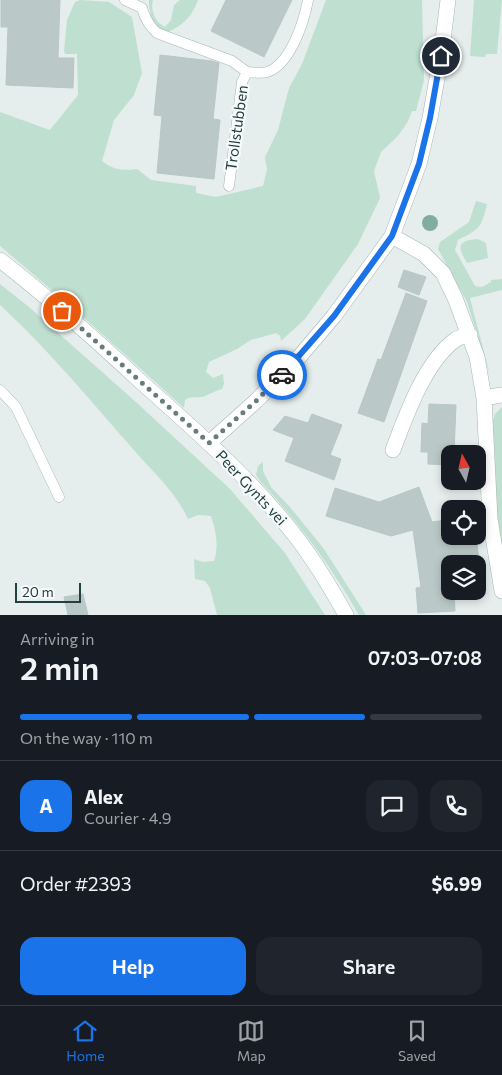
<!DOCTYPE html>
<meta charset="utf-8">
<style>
:root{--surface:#171b24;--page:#20242c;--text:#f1f3f6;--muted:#9ea1a6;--line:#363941;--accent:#1a73e8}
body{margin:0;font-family:Commissioner,sans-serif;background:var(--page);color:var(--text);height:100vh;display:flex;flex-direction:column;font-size:19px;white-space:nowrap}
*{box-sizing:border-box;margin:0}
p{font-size:16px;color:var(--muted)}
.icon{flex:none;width:28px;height:28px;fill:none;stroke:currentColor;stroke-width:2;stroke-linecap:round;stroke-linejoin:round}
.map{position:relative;height:615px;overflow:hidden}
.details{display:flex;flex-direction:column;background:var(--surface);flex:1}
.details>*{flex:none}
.needle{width:32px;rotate:352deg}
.buttons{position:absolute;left:441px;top:445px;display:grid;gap:10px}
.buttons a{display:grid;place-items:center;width:45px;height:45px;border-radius:10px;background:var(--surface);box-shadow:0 2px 8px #0003;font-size:25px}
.scale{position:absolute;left:15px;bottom:12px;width:66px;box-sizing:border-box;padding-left:5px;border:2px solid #243f40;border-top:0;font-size:14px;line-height:18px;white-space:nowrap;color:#243f40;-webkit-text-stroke:4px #f6fafa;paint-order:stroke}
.pin{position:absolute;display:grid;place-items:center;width:42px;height:42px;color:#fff;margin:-21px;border:2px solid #fff;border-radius:50%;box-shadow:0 1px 5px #0007}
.courier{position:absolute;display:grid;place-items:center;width:50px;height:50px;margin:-25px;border:4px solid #1a73e8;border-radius:50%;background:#fff;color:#222;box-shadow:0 1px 6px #0007}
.summary em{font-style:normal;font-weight:600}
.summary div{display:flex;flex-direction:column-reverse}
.summary{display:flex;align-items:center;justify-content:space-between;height:85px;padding:0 20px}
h1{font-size:32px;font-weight:600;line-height:38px}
.bar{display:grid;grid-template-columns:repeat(4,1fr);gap:8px 5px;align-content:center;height:60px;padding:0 20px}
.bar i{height:6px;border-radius:4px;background:var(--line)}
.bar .current{background:var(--accent)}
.bar p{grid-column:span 4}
.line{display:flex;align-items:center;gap:12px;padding:0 20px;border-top:1px solid var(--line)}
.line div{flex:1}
.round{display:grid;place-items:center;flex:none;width:52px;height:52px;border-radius:15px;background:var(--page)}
.primary-button{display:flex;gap:10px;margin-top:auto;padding:10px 20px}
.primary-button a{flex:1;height:58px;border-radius:15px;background:var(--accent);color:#fff;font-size:20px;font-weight:600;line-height:58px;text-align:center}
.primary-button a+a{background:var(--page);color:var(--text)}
.dock{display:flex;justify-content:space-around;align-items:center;height:70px;border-top:1px solid var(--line);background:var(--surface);font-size:14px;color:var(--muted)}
.dock a{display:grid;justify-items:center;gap:2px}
.dock .current{color:var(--accent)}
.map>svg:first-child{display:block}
</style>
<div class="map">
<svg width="502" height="615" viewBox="0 0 502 615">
<rect width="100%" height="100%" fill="#e5eeed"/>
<!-- green -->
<path fill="#bfdfd1" d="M80,0L109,2L132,17L142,73L134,95L114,120L102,161C114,170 122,171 137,169L151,180L196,186V193L216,197L263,186L267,170L265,157L278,130L289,88L302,64L326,0H422L424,80L416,111H412L407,123L398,136L381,152L374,171L380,198L358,244L305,319L281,341L280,336L276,333L251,340L237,349L209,362L206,372L213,378L223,374L224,384L222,389C214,391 209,395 202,397C195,398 190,396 185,400L184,408L82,316L0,246V112L50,130L78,95L77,54H65L64,51L67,20L75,2Z
M149,0H153C150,10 155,22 165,27L171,20L174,5L180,0H198C192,16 184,25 168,32C152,28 149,14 149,0Z
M474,0H502L497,54H486L485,57L470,56Z
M476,201L487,204C481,228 480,229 458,240L455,250L475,286L482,287L491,282V280L502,279V290L470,298L490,375L467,302L438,249L440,242L469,222Z
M478,239L486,243L488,258L467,263C457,246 457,241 478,239Z
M0,284L29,307L137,403L230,489L285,553L325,615H217L210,588L205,581L195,579L194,559L203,562L214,561C219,546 216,531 211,516L198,515L188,519C176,492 151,470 132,448C89,399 48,349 0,305Z
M502,407V546L495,501L492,422L495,414Z
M263,462V471L271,487L290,507L324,549L366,615H359C331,566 298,522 260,481L256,475L258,466Z"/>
<!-- building -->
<path fill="#bac9c7" stroke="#b7c8c6" d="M1,0H60L58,58H74L73,88L6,85L8,27H1Z
M226,0H292L264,57L211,31Z
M160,55L212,61L219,63L213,119L220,120L214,179L157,173L162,116L154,115Z
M404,270L426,277L419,295L398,287Z
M406,293L427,301L384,422L358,413L378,359L381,360Z
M429,404L456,405L454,454H450V465L428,464V452H421L422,423L428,424Z
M312,414L342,425L330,455L341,459L334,480L285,461L294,438L273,430L285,416L308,423Z
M419,487L432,522L446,520V523L450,522V536H458V539L476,537L479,560L450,564V591H454L455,611L418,613L416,588L421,587L413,530L391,536L326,516L335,488L379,502Z
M83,594L88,615H68L64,597Z"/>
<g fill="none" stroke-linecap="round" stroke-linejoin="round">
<!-- lane casing -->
<g stroke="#a7b6b6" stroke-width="11">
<path id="lane" d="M125,0L142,8C145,19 149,26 157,33L232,61L247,72
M229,186L242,82L247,72C253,72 260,74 267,72C290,65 304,22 308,0
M0,390L16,407L59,497"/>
</g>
<!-- street casing -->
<g stroke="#a7b6b6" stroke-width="16">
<path id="street" d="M392,236L424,254L443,273L455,298L477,357L484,398L490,519L502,591
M484,398L502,395
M209,443L256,401L300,356L334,316L392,236L419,164L430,118L441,56L448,0
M393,450C406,415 425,362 455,340C459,337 465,336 470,335"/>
</g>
<!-- secondary casing -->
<g stroke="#a4bab9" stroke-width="16">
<path id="secondary" d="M0,260C49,298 95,339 140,381C196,431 254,481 300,542C317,565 332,590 346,615"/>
</g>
<!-- lane -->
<use href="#lane" stroke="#fff" stroke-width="10"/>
<!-- street -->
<use href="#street" stroke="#fff" stroke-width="15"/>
<!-- secondary -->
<use href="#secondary" stroke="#fff" stroke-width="15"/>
</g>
<!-- trees -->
<circle fill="#80ada0" cx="430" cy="223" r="8"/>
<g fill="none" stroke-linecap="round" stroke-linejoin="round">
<!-- done -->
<path stroke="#687c7d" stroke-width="5" stroke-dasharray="0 9" d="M62,311L209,443L256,401L282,375"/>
<!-- route -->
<path stroke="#1a73e8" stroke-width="6" d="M282,375L334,316L392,236L419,164L430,118L441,56"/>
</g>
<g text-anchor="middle" stroke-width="4.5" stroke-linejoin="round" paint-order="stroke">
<!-- street labels -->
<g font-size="15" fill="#243f40" stroke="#f6fafa">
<text transform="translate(237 128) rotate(-82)" y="5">Trollstubben</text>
<text transform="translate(251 488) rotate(47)" y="5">Peer Gynts vei</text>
</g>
</g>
</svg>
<div class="buttons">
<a><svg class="needle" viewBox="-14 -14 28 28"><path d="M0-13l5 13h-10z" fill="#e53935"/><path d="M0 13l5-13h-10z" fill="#9ea1a6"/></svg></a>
<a><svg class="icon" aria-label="locate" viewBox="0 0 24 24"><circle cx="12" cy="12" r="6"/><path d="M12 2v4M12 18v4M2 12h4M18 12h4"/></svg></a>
<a><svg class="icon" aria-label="layers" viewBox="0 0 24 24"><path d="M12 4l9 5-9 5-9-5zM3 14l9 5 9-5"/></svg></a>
</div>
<div class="scale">20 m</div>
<div class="pin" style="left:62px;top:311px;background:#ea580c"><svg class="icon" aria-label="bag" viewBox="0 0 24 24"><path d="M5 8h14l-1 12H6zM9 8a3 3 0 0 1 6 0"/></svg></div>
<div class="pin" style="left:441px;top:56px;background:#1f2937"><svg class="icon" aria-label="home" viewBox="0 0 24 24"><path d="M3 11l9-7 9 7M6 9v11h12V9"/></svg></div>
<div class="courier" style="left:282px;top:375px"><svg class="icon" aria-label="car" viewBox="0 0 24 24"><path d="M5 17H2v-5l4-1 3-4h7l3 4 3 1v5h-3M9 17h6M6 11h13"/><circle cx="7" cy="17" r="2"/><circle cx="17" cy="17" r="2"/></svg></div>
</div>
<section class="details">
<div class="summary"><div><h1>2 min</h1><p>Arriving in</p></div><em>07:03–07:08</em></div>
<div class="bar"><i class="current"></i><i class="current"></i><i class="current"></i><i></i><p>On the way · 110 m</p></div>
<div class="line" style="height:90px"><b class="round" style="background:var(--accent);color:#fff">A</b><div><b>Alex</b><p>Courier · 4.9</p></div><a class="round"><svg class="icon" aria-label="chat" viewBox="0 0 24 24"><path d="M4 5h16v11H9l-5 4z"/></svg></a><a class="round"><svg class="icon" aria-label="phone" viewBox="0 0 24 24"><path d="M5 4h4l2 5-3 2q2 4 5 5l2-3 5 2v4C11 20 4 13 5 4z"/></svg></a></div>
<div class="line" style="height:65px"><div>Order #2393</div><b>$6.99</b></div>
<div class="primary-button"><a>Help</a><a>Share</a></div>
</section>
<nav class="dock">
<a class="current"><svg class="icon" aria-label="home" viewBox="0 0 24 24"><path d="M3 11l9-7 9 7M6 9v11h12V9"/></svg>Home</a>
<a><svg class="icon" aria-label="map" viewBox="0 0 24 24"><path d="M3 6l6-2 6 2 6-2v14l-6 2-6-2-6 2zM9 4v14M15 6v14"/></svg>Map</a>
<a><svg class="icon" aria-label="saved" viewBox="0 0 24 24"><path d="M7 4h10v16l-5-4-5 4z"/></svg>Saved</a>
</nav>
